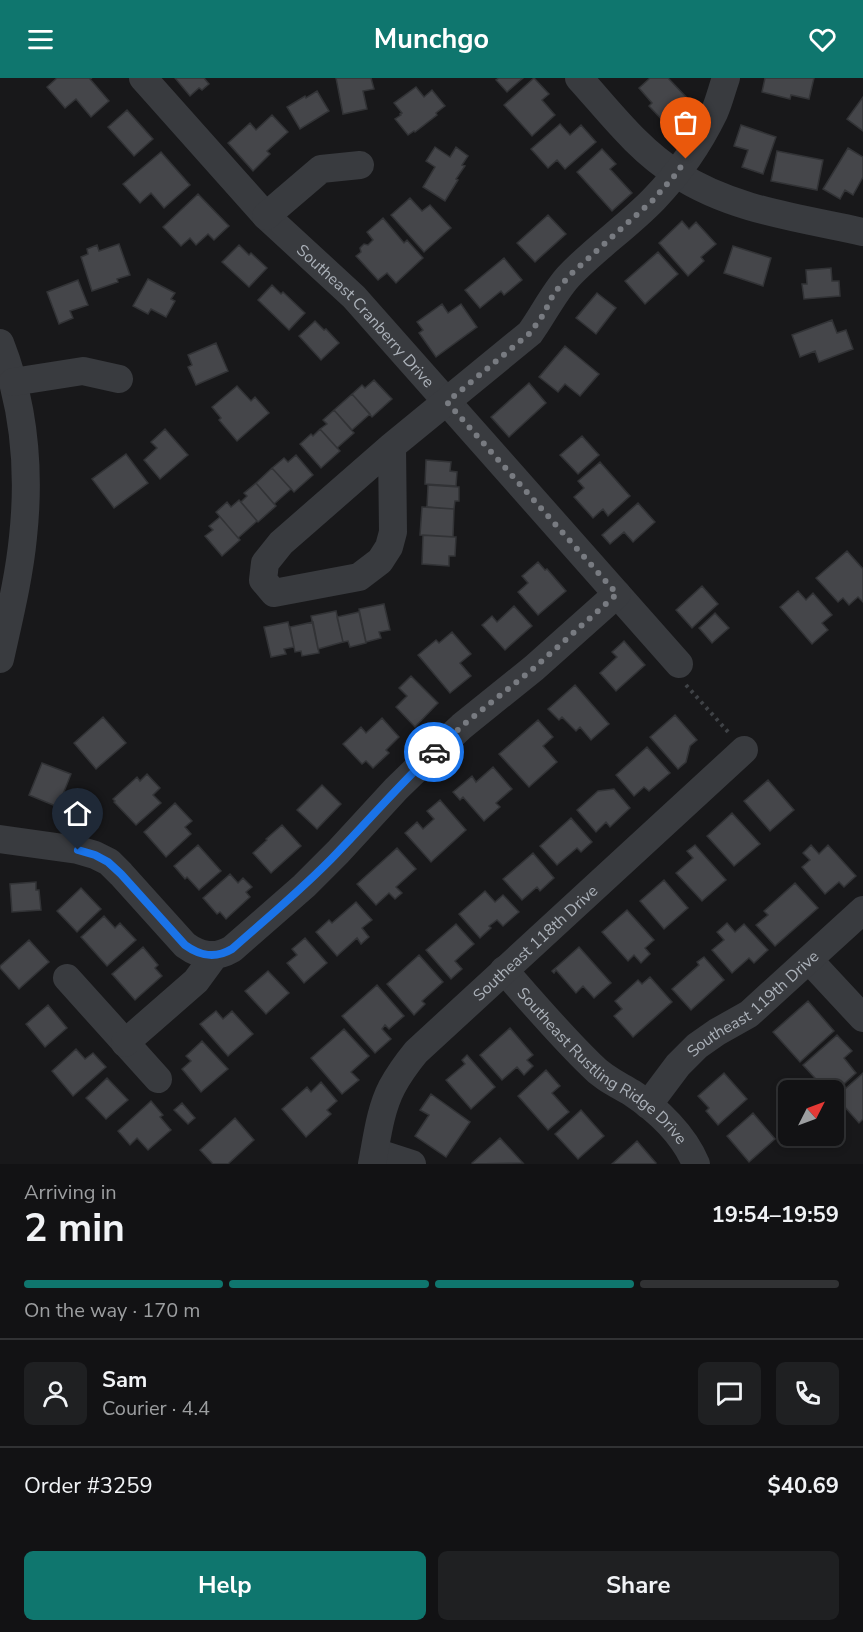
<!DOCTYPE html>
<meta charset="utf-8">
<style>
:root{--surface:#121214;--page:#1f2022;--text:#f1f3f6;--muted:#9c9ea0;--line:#313234;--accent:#0f766e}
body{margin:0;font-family:"Nunito Sans",sans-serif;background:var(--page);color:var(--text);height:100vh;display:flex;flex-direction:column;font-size:22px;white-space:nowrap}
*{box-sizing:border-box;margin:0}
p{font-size:20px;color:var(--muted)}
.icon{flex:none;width:33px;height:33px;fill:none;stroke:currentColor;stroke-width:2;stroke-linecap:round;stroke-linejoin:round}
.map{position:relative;height:1086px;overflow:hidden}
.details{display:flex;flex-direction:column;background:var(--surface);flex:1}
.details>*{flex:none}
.needle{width:39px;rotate:48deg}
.controls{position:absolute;left:778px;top:1002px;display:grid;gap:12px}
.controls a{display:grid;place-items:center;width:66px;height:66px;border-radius:9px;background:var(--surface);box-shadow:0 3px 9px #0003,0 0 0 2px var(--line);font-size:30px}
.pin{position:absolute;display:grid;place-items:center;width:51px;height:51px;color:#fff;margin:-62px -26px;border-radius:50% 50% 50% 0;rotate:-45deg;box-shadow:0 0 6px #0007}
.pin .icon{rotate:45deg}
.courier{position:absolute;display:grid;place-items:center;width:60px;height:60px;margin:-30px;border:4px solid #1a73e8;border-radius:50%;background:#fff;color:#222;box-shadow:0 2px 8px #0007}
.headline em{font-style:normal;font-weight:700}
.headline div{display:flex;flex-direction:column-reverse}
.headline{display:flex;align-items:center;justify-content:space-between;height:102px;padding:0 24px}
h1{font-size:39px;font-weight:700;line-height:45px}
.bar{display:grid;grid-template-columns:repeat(4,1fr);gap:9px 6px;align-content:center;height:72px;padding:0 24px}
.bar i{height:8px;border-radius:4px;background:var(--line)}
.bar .on{background:var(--accent)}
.bar p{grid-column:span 4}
.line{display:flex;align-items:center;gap:15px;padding:0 24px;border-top:2px solid var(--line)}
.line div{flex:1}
.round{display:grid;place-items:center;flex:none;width:63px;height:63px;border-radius:9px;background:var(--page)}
.action{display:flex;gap:12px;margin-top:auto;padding:12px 24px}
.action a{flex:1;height:69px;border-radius:9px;background:var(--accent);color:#fff;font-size:24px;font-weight:700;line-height:69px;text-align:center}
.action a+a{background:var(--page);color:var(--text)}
header{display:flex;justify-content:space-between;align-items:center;height:78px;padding:0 24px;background:var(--accent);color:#fff;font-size:27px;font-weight:700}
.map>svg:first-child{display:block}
</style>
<header><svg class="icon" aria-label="menu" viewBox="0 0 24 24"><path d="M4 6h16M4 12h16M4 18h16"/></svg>Munchgo<svg class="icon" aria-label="heart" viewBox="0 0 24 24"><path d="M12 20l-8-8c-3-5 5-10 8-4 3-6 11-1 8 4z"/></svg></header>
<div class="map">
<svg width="863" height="1086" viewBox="0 0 863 1086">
<rect width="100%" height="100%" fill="#18181a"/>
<!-- building -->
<path fill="#45464a" stroke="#323336" stroke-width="1.5" d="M57,0H92L90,1L109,23L91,39L76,21L65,30L47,9Z
M175,0H204L209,6L202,12L199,10L190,18Z
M336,0H371L374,11L363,13L367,31L343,36Z
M499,0H523L507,14L496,2Z
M534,0L549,16L542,22L555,37L532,58L504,27Z
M650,0H668L689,22L683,27L685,30L667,47L649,28L652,25L639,10Z
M765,0H814L809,21L791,17L790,21L762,14Z
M416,9L424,19L432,12L445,28L436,35L437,37L415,54L414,53L408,57L395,41L401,37L400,36L402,35L394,25Z
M317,13L329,33L300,51L287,29L305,18L306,20Z
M863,19V53L847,41Z
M127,32L153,61L134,78L108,49Z
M272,37L288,54L267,73L270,76L253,93L228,65L250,45L256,52Z
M560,46L570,57L581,47L596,64L565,91L557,82L548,90L531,71Z
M741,47L776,59L763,96L742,89L748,72L734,68Z
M435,69L450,79L456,69L468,78L462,87L465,88L456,101L458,102L445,123L423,109L435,89L426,83Z
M848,70L863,79V99L853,117L845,112L840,121L823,111Z
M602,71L616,86L610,91L632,115L612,133L577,94Z
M777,73L823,82L817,112L771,103Z
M161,74L190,107L164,130L151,115L140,125L123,106Z
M198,116L229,148L214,162L208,156L196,167L190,160L181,168L163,149Z
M410,120L422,133L430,127L451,150L424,174L391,137Z
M548,137L566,156L535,184L517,165Z
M383,140L404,165L407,162L423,180L396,205L387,195L378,202L356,178L361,174L360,170L364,166L368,167L373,162L367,154Z
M682,143L689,151L696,144L716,166L701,179L704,183L688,198L659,165Z
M119,166L130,197L117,201L118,204L92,213L81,179L88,176L87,171L97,167L99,173Z
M239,167L249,177L251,175L267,190L249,209L222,184Z
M733,168L771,180L763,208L724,195Z
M658,174L678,196L645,226L625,203Z
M504,180L522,202L504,217L501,213L480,230L465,212Z
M831,190L832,203H839L840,218L804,221L802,206H807L806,192Z
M148,201L175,215L171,221L175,223L166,239L151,231L148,236L133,228Z
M78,202L88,227L70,233L73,240L59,246L47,214Z
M272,207L281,216L283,214L305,235L289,252L258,222Z
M597,215L616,230L596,256L576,240Z
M442,226L448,235L461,226L477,249L436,279L419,255L423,252L417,244Z
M832,242L837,255L846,252L853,271L819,284L815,273L800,279L792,257Z
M315,243L324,252L326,251L339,265L321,282L299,258Z
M216,265L228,293L196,307L188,289L192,287L188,277Z
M565,268L599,296L580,318L565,306L558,314L539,299Z
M374,302L392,321L372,339L352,316L362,307L365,310Z
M529,305L546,325L509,359L491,339Z
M237,308L251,323L255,319L269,335L237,363L219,342L221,340L212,329Z
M352,316L370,336L352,352L334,332Z
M334,332L354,355L337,370L320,351L327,346L323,342Z
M165,351L188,377L160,401L144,382L157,370L151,364Z
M320,351L340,373L321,390L300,366L311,356L313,358Z
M582,358L599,377L578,396L560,377Z
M126,376L148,405L114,430L92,401Z
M296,377L313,397L294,414L272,390L284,380L288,384Z
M426,382L451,384L450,393L457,394L456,408L425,406Z
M600,384L630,418L608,438L603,431L593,440L574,419L584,410L578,403Z
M272,390L291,411L274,426L256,405Z
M256,405L276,428L258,444L241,424L247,418L244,415Z
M428,407L459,409V423H455L454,431L427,429Z
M239,422L257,443L238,460L216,434L227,424L231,429Z
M638,425L655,444L633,464L624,454L610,466L602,457Z
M422,429L454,431L453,459L420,457Z
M220,439L240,462L222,478L205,458L213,452L209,448Z
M423,457L456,459L455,478H449V488L422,486Z
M847,473L863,491V524L858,519L849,527L843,520L838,524L816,500Z
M538,484L545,492L547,491L566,513L538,537L518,514L528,505L522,498Z
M702,508L718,526L692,550L676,532Z
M798,513L806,522L813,515L832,537L822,545L828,552L812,566L780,529Z
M384,526L390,552L379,554L381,560L366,564L359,531Z
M514,528L532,548L505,572L482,547L492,538L497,544Z
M336,533L343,564L318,571L311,538Z
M359,534L366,565L350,569L348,563L343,564L337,539Z
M715,535L729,550L712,565L699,550Z
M288,544L294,569L284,571L286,576L271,579L264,549Z
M313,544L319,575L302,578L301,573L295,574L290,549Z
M452,554L471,576L460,585L471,598L450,615L418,577L436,562L439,565Z
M624,563L645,587L616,613L600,595L617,579L612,574Z
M411,598L438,625L415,649L396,629L407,618L399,610Z
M575,607L609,646L591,662L580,649L576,653L562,639L559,642L548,631Z
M675,637L697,662L690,668L686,684L678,691L650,659Z
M103,639L126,665L96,691L74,665Z
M382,640L399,659L386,672L389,675L373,690L366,683L362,686L343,666L361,649L366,655Z
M538,642L553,659L543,668L557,684L529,709L499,676Z
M647,669L670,695L649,713L644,709L634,718L616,697Z
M42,685L71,696L58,729L29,717Z
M493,689L512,711L496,725L500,729L484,743L463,719L460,722L453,714L472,698L476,704Z
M147,696L160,710L153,717L161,725L136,747L114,724L115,723L113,721L137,699L140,703Z
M768,702L794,732L770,753L744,723Z
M322,707L341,726L317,751L297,732Z
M614,711L630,730L610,749L606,744L596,754L577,732L598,713Z
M440,722L466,752L431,784L405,755L417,744L423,751L434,741L427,733Z
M175,725L192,743L185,749L191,756L166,779L144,754Z
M732,735L760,766L734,788L707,758Z
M571,740L592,764L581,774L577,770L557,787L540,768Z
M282,747L301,768L271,795L253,775L267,762L266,761Z
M198,767L221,793L199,812L187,799L185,801L174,788Z
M695,767L726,802L702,823L676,795L693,780L687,773Z
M811,767L819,776L828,767L856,798L844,809L839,804L825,816L802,789L810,782L803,775Z
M397,770L416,791L396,809L402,815L395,821L389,815L376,827L357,806Z
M533,775L554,800L540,813L537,809L522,822L503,801Z
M230,796L238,805L243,800L252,809L246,814L250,819L226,841L220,834L217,836L203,820Z
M664,802L688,830L664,851L640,823Z
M36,804V812H39L41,832L12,834L10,806Z
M795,805L818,830L775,868L756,847L768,837L764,833Z
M81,810L101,831L77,854L57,833Z
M485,813L495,824L503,817L519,834L503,848L497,842L489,848L491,850L480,860L459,836Z
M356,824L372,842L362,850L369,859L361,866L357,860L337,878L316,854L329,842L332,845Z
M627,832L654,862L645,870L650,876L641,885L634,877L628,883L602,854Z
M104,838L115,850L120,845L136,862L107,888L81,859Z
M727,845L735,854L744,846L768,872L754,885L749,880L732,895L712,872L724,862L717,854Z
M456,846L474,866L455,883L462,891L451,901L426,872Z
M305,860L327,885L304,905L287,885L297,877L292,871Z
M29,862L49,884L19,911L0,890V888Z
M143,869L158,887L155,890L162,898L135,922L112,896Z
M579,869L611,905L594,920L583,908L576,915L556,892L554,895L552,893Z
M419,877L443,904L422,923L425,926L414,937L387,906Z
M704,879L724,902L691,932L672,911L699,887L697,884Z
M268,893L289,915L266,936L245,913Z
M650,899L672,924L633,959L614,938L622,931L615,923L638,902L642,906Z
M377,907L404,938L389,951L385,947L382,951L391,961L375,975L342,938Z
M808,923L834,953L800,984L773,954Z
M48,927L67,950L45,969L26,946Z
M216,933L223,941L232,933L253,956L228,978L200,946Z
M510,950L533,977L527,982L533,988L524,997L517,989L502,1002L480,977Z
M344,951L369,978L351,994L359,1002L342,1016L311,980Z
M837,957L852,973L844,980L856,995L834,1015V1012H826L803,987Z
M202,963L228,991L201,1014L182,991L191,983L186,978Z
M76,971L85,981L93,975L106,989L73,1018L52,993Z
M467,977L495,1009L471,1031L446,1002L465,986L462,982Z
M546,992L560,1008L552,1015L569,1034L548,1052L518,1018Z
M724,995L747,1021L718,1047L706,1033L709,1030L698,1018Z
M863,995V1041L859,1045L836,1019Z
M107,1000L128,1022L106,1041L86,1020Z
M321,1004L337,1023L327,1032L331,1036L306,1059L282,1031L307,1009L311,1014Z
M431,1016L470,1044L446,1079L415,1058L429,1037L420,1032Z
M151,1023L163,1037L160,1039L171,1052L148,1072L137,1060L130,1067L118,1053Z
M182,1025L195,1040L188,1046L174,1032Z
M581,1032L604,1058L578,1081L555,1056Z
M753,1035L775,1061L749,1084L727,1058Z
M235,1040L254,1062L228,1086H213L200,1072Z
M500,1060L523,1085L473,1086L472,1085Z
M637,1063L656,1085L655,1086H612Z"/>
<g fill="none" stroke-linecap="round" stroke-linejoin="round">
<!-- path -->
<path stroke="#3f4246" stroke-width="4" stroke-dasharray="3 4.5" stroke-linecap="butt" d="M686,607L729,655"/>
<!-- minor -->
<g stroke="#393b3f" stroke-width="28">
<path id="s1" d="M143,0L266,138L354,219L679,586"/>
<path d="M579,0C609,33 638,72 677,96C732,132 800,140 863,154"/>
<path d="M266,138L321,91L360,87"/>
<path d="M0,265C24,326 30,394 23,459C19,500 9,540 0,581"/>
<path d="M13,304L83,293L119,301"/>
<path d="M392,368L393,454L389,469L380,483L359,499L274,515L263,502L265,485L281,465L392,368L530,255C543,237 553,216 568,199C594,171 627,149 654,121C678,96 699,66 714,35C719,24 722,11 726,0"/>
<path d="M0,761L78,772L95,777L109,784L121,796L185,867C200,878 215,881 232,871L304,808L338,774L396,711L431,677L462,648L534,590L617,516"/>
<path d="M809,882L863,940"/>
<path id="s2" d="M504,892C532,924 560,957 591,987C603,1000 617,1006 632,1015C658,1032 684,1057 696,1086"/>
<path d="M67,900L158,1001"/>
<path d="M125,965L196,903L215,877"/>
<path id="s3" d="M648,1027L678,987L697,968L717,954L749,936L863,832"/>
<path d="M375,1074L412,1086"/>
<path id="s4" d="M372,1086C377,1060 380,1032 392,1009C399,996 407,985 416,974L744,672"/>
</g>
</g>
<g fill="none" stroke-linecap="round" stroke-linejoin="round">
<!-- done -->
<path stroke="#787b81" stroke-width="6" stroke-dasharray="0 10.8" d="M434,674L462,648L534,590L617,516L447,324L530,255L543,237L554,215L570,197L653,122L676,96L686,81"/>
<!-- route -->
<path stroke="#1a73e8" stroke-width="8" d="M78,772L95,777L108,784L121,796L185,867C200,878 215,881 232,871C268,839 305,809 338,774C370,741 400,706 434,674"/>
</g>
<g text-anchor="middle" stroke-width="6" stroke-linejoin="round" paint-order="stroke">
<!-- street labels -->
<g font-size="16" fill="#abb1b9" stroke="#131315">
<text dy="6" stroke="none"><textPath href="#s1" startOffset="326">Southeast Cranberry Drive</textPath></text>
<text dy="6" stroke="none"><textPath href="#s4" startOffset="284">Southeast 118th Drive</textPath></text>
<text dy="6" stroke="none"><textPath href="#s3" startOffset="147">Southeast 119th Drive</textPath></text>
<text dy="6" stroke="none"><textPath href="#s2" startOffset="138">Southeast Rustling Ridge Drive</textPath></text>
</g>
</g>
</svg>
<div class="controls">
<a><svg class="needle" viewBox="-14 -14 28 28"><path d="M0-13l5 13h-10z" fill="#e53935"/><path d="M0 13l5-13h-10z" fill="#9c9ea0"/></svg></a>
</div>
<div class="pin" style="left:686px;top:81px;background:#ea580c"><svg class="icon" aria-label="bag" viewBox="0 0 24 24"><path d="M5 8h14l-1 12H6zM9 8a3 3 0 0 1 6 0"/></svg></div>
<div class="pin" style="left:78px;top:772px;background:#1f2937"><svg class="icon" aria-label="home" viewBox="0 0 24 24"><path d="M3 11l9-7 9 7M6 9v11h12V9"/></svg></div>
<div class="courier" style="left:434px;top:674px"><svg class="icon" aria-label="car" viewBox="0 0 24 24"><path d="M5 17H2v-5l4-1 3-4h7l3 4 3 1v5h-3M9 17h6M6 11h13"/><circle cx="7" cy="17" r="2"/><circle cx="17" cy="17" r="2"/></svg></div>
</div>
<section class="details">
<div class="headline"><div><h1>2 min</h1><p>Arriving in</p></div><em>19:54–19:59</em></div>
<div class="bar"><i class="on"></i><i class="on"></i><i class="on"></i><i></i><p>On the way · 170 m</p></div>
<div class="line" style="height:108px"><a class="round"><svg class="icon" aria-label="person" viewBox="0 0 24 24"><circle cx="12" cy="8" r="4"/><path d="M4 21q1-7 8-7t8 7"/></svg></a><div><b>Sam</b><p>Courier · 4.4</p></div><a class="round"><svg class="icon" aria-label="chat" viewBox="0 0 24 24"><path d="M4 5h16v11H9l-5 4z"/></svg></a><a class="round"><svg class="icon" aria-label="phone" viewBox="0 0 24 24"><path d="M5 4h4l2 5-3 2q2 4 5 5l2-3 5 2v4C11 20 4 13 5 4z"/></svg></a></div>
<div class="line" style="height:78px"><div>Order #3259</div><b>$40.69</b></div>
<div class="action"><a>Help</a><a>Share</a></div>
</section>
